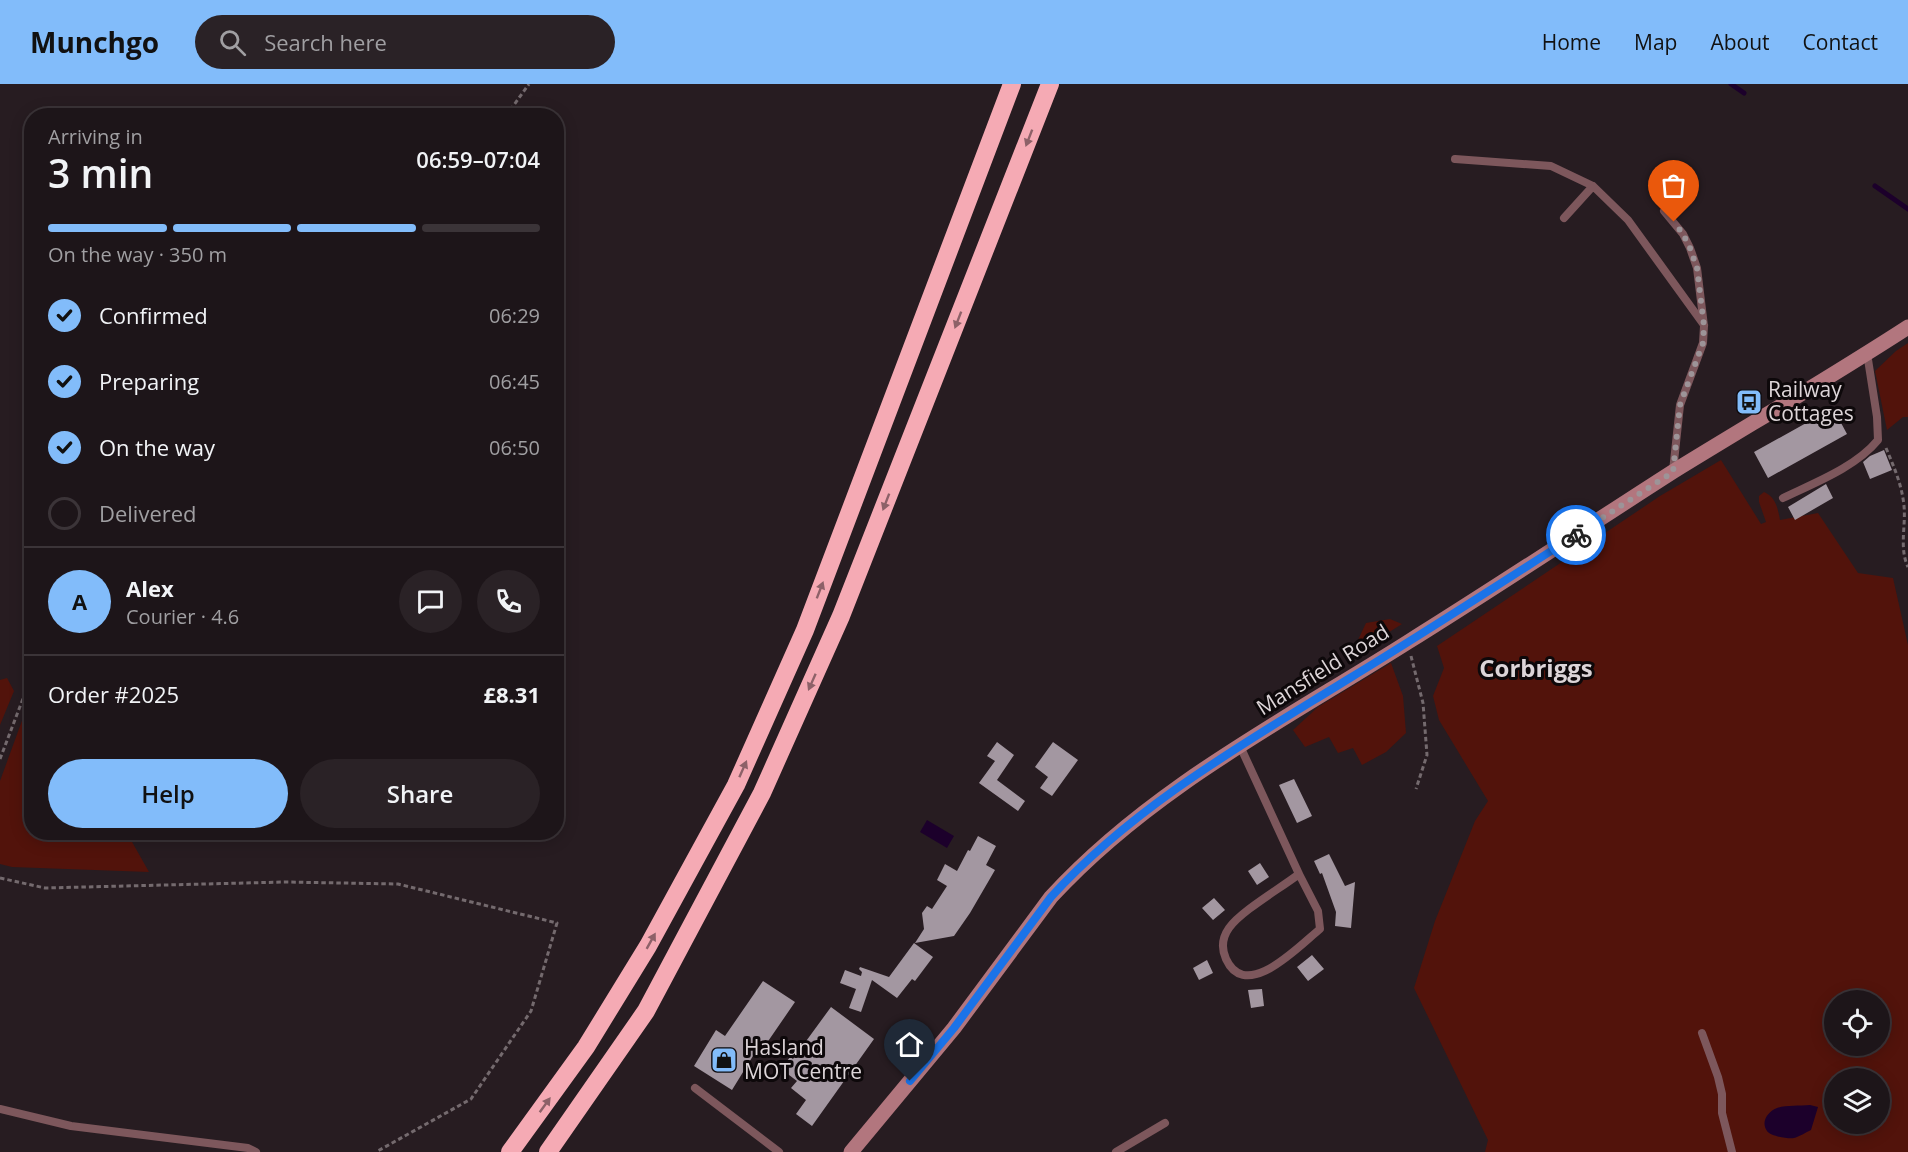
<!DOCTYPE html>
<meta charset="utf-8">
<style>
:root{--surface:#1d1519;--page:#2a2226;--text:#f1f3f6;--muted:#a09fa2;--line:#3b3438;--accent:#82bcfa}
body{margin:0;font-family:"Open Sans",sans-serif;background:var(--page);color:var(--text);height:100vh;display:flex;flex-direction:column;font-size:22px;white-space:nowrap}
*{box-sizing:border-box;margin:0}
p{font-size:20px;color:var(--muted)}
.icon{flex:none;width:33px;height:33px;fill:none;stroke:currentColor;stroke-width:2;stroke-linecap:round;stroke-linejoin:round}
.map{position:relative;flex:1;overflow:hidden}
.panel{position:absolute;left:24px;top:24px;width:540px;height:732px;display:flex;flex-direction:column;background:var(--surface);border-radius:24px;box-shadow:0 3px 15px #0003,0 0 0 2px var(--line)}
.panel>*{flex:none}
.fabs{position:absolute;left:1824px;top:906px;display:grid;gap:12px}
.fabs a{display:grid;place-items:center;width:66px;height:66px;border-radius:50%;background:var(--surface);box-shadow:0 3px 15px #0003,0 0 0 2px var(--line);font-size:30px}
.pin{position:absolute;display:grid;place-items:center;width:51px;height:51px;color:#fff;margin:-62px -26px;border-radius:50% 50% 50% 0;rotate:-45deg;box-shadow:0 0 6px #0007}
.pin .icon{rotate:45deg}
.courier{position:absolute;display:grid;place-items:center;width:60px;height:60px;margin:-30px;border:4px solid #1a73e8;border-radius:50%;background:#fff;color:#222;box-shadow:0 2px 8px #0007}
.headline em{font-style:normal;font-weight:600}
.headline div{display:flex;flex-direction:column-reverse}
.headline{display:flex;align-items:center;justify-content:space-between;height:102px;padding:0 24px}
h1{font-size:39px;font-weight:600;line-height:45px}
.bar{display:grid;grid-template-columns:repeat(4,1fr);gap:9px 6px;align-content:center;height:72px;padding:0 24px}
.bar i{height:8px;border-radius:4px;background:var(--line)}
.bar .active{background:var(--accent)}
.bar p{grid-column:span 4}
.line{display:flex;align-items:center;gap:15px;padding:0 24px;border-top:2px solid var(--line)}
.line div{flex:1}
.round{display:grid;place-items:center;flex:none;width:63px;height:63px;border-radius:32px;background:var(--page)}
ol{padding:0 24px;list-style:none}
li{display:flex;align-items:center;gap:18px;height:66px}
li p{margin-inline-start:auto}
li .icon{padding:6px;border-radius:50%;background:var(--accent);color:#111;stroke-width:4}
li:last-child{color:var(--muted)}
li i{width:33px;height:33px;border:3px solid var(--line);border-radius:50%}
.button{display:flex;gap:12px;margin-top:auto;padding:12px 24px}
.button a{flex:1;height:69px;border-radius:36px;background:var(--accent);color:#111;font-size:24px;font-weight:600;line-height:69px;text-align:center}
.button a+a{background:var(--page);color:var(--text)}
header{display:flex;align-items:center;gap:36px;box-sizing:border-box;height:84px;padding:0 30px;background:var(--accent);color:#111}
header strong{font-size:28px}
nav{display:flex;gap:33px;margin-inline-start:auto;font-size:21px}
.search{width:420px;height:54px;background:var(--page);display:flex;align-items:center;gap:15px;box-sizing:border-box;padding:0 21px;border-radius:33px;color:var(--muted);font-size:22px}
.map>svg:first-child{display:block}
</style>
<header>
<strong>Munchgo</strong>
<div class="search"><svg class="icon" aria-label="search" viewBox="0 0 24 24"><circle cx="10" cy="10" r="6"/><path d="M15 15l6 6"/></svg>Search here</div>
<nav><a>Home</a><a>Map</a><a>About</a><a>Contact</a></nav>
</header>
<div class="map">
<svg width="1908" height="1068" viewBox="0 0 1908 1068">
<rect width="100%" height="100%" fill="#271c21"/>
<!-- green -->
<path fill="#52130b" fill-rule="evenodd" d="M1908,259V333H1903L1887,346L1875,287L1896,267Z
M1721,376L1761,440L1766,438L1759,418V412L1764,408C1776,413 1778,425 1780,436L1818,429L1858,489L1893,494L1908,561V1068H1485L1488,1056L1414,904L1435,837L1475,737L1488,717L1439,636L1433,612L1444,584L1437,562L1660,412ZM1834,916H1880V962H1834ZM1834,994H1880V1040H1834Z
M1390,535L1402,540L1367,562L1358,556L1366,539Z
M1391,579L1403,612L1406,649L1386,668L1362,681L1353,664L1338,669L1329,653L1305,663L1293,646L1318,623Z
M7,594L14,607L0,641V596Z
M31,612L32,748L127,749L149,788L12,783L0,780V697Z"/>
<!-- water -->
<path fill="#1c002b" d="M927,736L954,752L947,764L920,748Z
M1810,1021L1818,1023L1811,1046C1806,1048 1799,1053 1794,1054C1788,1055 1770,1052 1767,1047C1760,1037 1769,1027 1777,1024C1785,1021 1800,1022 1810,1021Z"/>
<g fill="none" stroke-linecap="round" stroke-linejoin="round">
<!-- stream -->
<path stroke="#1c002b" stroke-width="5" d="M1731,0L1744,9
M1875,102L1908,125"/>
</g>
<!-- building -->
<path fill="#a397a1" d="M1833,324L1847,350L1768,394L1754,368Z
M1884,366L1892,386L1870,395L1863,378L1870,372Z
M1826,400L1833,414L1795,436L1788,423Z
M997,658L1014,671L997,696L1025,717L1018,727L979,699L995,677L987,672Z
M1053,658L1078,676L1052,712L1040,704L1048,693L1035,683Z
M1294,695L1312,732L1297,739L1279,701Z
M978,752L996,762L986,781L995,786L970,829L954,852L915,859L924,845L922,829L927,822L932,825L947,802L937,796L945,780L957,787L968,766L970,767Z
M1329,770L1345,802L1355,798L1351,844L1335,842L1336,828L1322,789L1320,790L1314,777Z
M1260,779L1269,793L1257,801L1248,787Z
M1214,814L1225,826L1213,836L1202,824Z
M914,859L933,873L915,897L912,895L897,914L872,896L861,928L849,924L856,905L840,899L845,886L861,892L862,888L859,885L860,883L889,893Z
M1312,871L1324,885L1308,897L1297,883Z
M1207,876L1213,889L1199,896L1193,884Z
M763,897L795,918L760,969L756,967L732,1006L694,982L716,946L725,952Z
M1262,905L1264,922L1251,924L1248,906Z
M831,923L874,955L812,1042L796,1030L806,1016L791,1004L797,997L781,985L790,973L793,975Z"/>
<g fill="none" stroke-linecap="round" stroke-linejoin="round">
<!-- path -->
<path stroke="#746a6e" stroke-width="3" stroke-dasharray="4.5 3" stroke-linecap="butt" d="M506,32L529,0
M1886,364C1894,383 1902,401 1904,422C1906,442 1899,464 1908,483
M1411,572L1423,619L1427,671L1416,705
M0,675L32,591
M0,794L45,804L285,798L398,800L557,839L531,927L471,1015L376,1068"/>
<!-- lane -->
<path stroke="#7d575c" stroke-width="8" d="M1455,75L1551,82L1593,102
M1664,127L1683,150L1690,164L1697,184L1704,242L1703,259L1680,321L1673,387
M1564,134L1593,102L1628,136L1704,241
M1783,414C1814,399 1856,383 1878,356L1877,333L1867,269
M1240,662L1299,790C1281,804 1241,827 1229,844C1222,854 1221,864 1226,875C1246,919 1299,862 1320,845L1318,827L1299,790
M1702,949L1718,993L1722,1010V1029L1732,1068
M695,1004L779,1068
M0,1025L71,1042L248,1064L256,1068
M1116,1068L1165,1039"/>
<!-- secondary -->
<path stroke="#b2767e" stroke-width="15" d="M851,1068L954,944L1051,813C1151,704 1285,636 1408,558C1498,502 1585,444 1674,387C1752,339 1831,293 1908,243"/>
<!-- highway -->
<path stroke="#f5aab4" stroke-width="18" d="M510,1068L586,963L648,862L736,701L805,546L1012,0
M548,1068L646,927L762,709L841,532L1050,0"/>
</g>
<!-- one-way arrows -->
<defs><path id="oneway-solid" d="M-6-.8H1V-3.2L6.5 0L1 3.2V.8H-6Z" transform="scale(1.5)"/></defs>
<g fill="#8d6168">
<use href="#oneway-solid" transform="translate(1029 54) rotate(111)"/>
<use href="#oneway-solid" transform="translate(958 236) rotate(111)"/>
<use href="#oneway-solid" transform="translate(886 418) rotate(111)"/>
<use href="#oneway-solid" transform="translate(820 506) rotate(-69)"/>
<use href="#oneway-solid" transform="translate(812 598) rotate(114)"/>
<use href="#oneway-solid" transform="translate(743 685) rotate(-66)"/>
<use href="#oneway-solid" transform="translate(651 857) rotate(-61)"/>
<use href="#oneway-solid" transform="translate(545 1021) rotate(-54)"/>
</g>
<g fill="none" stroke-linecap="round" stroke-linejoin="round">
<!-- done -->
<path stroke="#9d9498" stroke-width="6" stroke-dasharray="0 10.8" d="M1576,451L1673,388L1680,321L1703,259L1704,242L1697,184L1690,164L1683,150L1674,138"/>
<!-- route -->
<path stroke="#1a73e8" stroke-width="8" d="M910,997L954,944L1051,813C1135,721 1245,659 1350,594C1426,548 1501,499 1576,451"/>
</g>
<!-- icons -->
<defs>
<g id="bus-square" transform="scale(1.35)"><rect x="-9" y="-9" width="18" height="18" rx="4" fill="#82bcfa" stroke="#0d080a"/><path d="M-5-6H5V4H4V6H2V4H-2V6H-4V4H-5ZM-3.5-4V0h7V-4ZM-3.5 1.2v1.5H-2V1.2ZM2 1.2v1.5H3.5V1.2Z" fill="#111"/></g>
<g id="shop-square" transform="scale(1.35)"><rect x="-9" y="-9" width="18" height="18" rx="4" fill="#82bcfa" stroke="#0d080a"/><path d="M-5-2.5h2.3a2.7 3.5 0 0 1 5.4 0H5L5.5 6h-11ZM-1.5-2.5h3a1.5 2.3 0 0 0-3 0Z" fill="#111"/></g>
</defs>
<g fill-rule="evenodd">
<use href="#bus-square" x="1749" y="318"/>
<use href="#shop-square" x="724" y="976"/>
</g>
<g text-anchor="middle" stroke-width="6" stroke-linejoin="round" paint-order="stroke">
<!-- poi labels -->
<g font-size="21" fill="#ddd5d8" stroke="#0d080a" text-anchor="start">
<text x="1768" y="313">Railway<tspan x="1768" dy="24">Cottages</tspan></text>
<text x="744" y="971">Hasland<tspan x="744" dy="24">MOT Centre</tspan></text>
</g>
<!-- street labels -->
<g font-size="21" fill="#ddd5d8" stroke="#0d080a">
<text transform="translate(1323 586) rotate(-32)" y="7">Mansfield Road</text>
</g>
<!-- quarter labels -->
<g font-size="24" font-weight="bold" fill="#ddd5d8" stroke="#0d080a">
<text x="1536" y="593">Corbriggs</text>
</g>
</g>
</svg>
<div class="fabs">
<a><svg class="icon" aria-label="locate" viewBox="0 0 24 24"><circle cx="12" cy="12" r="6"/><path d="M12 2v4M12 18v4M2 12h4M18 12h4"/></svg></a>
<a><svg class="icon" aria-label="layers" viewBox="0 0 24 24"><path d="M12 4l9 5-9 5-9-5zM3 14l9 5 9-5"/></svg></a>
</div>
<div class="pin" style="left:1674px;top:138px;background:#ea580c"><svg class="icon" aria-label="bag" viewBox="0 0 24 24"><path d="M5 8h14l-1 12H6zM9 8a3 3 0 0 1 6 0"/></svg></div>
<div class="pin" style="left:910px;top:997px;background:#1f2937"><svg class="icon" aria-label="home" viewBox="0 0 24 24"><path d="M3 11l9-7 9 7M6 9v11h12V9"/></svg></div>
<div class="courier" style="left:1576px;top:451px"><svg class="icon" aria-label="bike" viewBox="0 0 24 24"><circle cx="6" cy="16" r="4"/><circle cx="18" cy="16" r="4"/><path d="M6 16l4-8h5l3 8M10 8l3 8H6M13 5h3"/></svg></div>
<section class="panel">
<div class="headline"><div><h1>3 min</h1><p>Arriving in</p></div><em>06:59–07:04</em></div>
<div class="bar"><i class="active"></i><i class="active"></i><i class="active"></i><i></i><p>On the way · 350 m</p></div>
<ol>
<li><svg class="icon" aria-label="check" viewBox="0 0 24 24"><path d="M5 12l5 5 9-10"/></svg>Confirmed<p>06:29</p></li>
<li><svg class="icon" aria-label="check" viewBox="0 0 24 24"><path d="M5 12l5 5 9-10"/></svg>Preparing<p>06:45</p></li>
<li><svg class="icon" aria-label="check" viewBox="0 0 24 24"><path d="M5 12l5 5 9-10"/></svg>On the way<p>06:50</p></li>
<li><i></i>Delivered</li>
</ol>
<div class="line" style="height:108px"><b class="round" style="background:var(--accent);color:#111">A</b><div><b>Alex</b><p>Courier · 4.6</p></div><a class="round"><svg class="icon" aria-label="chat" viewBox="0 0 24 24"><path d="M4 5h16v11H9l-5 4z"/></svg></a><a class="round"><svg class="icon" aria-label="phone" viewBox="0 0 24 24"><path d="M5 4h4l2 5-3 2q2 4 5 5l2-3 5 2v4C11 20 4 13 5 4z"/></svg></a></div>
<div class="line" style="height:78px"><div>Order #2025</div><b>£8.31</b></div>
<div class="button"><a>Help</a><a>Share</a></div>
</section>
</div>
